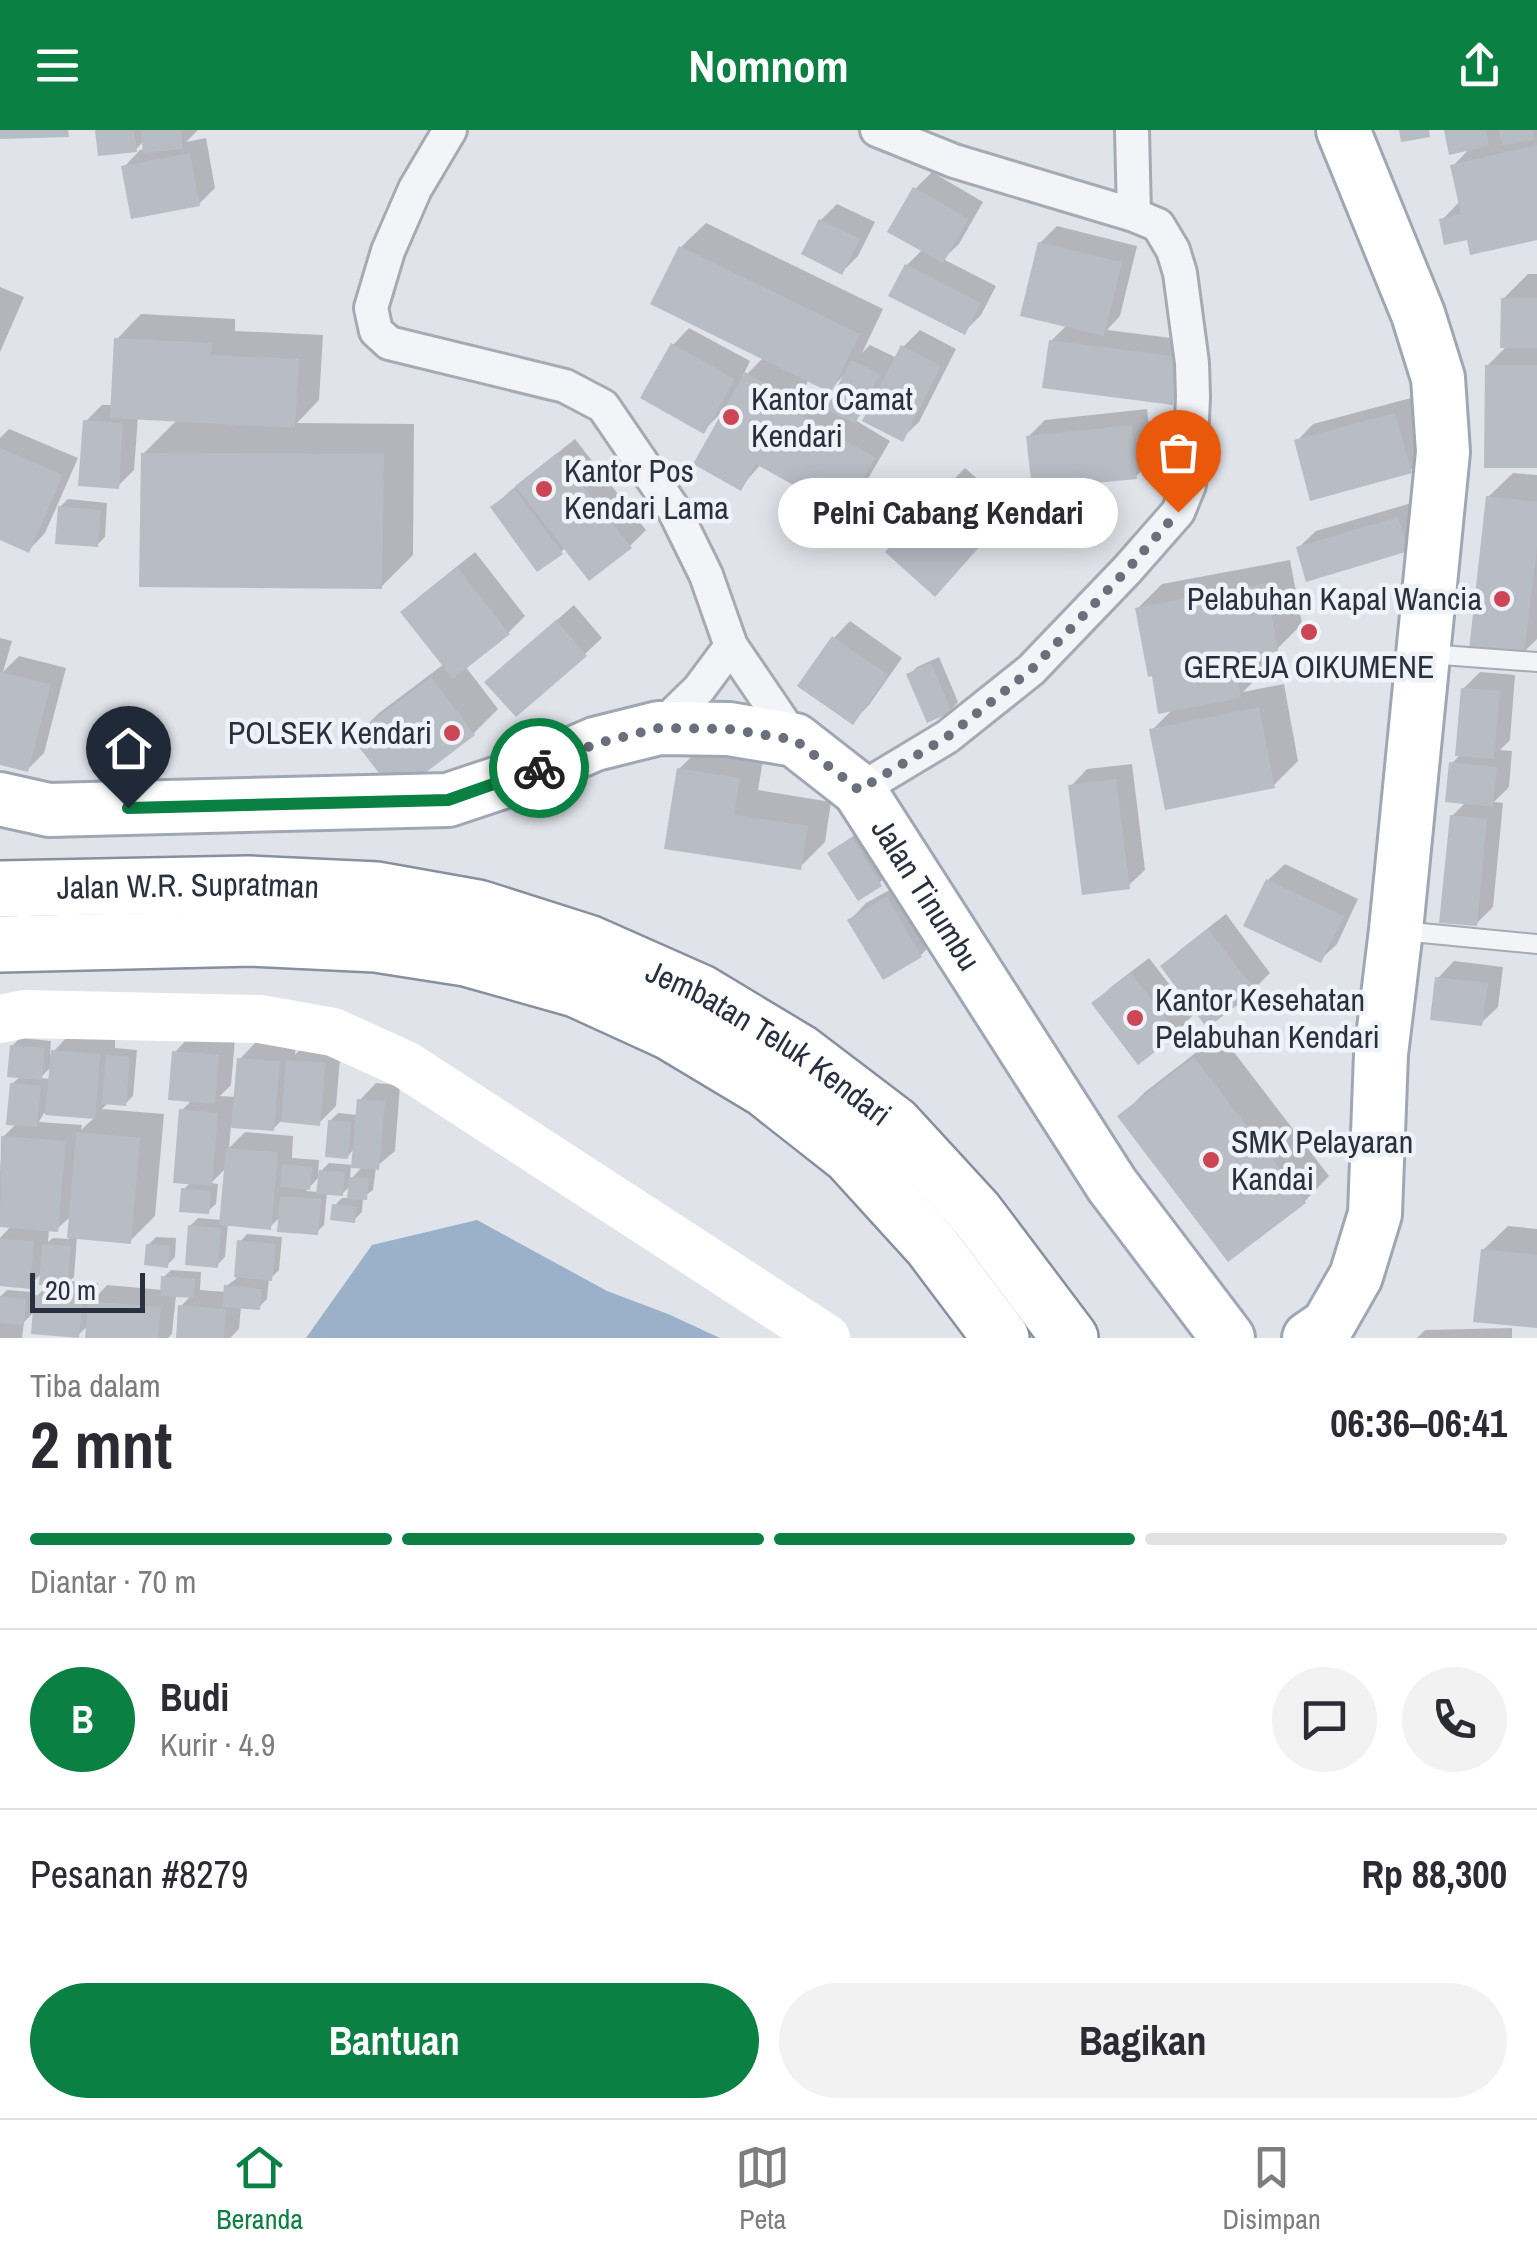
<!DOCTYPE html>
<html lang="id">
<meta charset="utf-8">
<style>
:root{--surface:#fff;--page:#f2f2f3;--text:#2b2b33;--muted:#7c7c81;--line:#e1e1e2;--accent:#0b8043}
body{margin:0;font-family:"Archivo Narrow",sans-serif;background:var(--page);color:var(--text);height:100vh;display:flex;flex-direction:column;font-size:38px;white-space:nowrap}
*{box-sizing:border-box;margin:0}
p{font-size:32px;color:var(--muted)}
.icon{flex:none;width:55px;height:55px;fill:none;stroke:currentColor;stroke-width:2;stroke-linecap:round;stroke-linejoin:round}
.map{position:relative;height:1208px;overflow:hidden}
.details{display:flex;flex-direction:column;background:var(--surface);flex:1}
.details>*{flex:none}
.scale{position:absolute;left:30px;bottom:25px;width:115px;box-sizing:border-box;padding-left:10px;border:5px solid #293040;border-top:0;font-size:28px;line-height:35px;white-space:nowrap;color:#293040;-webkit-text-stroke:8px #eff2f6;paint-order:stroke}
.pin{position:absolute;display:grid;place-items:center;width:85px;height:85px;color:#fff;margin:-102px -42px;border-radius:50% 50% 50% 0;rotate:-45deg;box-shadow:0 0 10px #0007}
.pin .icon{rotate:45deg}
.courier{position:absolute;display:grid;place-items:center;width:100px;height:100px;margin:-50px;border:8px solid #0b8043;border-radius:50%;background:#fff;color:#222;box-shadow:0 2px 12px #0007}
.bubble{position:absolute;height:70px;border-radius:35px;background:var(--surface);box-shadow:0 5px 25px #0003;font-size:32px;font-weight:700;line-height:70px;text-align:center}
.overview em{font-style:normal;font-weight:700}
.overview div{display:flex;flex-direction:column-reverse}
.overview{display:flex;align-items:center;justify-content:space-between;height:170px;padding:0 30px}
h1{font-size:65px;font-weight:700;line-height:75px}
.bar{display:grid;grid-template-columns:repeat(4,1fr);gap:15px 10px;align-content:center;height:120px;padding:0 30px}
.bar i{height:12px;border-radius:8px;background:var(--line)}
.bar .active{background:var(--accent)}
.bar p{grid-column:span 4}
.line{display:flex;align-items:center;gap:25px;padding:0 30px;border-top:2px solid var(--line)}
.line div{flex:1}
.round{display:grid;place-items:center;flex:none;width:105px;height:105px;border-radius:52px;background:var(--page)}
.cta{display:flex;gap:20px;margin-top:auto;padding:20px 30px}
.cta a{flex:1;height:115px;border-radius:60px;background:var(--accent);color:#fff;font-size:40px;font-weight:700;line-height:115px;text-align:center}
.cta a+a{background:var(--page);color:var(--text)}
header{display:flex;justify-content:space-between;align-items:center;height:130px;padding:0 30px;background:var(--accent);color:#fff;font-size:45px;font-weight:700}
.tab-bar{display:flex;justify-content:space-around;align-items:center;height:140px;border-top:2px solid var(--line);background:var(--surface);font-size:28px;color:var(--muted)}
.tab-bar a{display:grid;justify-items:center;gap:5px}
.tab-bar .active{color:var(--accent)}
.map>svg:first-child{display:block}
</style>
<header><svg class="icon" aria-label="menu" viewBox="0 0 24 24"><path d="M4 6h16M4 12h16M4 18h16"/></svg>Nomnom<svg class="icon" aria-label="share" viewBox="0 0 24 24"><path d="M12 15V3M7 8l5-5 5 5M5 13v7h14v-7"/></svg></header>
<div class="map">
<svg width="1537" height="1208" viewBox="0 0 1537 1208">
<rect width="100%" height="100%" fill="#e0e3e9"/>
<!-- water -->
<path fill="#9bb0c9" d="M477,1090L607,1161L668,1184L720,1208H306L372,1115Z"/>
<!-- shadow -->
<path fill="#0003" fill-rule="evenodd" d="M97,0H198L186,12L206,8L215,58L199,74L124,37L140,20L145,19L144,11L136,19Z
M1446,0H1537V107H1469L1442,90L1460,71L1453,36L1471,17Z
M932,42L983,72L959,114L943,129L996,156L981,185L964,202L907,135L923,119L915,59Z
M837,74L875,92L858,126L842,142L821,90Z
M706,93L883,179L862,223L870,215L897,228L903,217L920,200L956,219L919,292L902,308L873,272L855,290L890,311L859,364L843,380L761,334L741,357L726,278L703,301L673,215L689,198L750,231L741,250L764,227L681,117ZM845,244L830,276L803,261L809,249L830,260Z
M1057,96L1137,116L1120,186L1107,200L1195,211L1189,256L1172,272L1051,211L1067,195L1040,113Z
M1528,144H1537V336L1487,236L1508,215L1503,169Z
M0,157L24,167L0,222Z
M141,184L235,189V201L323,205L319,270L297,293L414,294L413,425L381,457L143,324L178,289L138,287L134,340L118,356L86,291L102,275H113L117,209Z
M1411,268L1427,324L1410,341L1297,311L1313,294Z
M1147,279L1153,330L1136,346L1028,307L1045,290Z
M9,299L78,328L45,403L29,420L0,408V308Z
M575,309L646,400L630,416L566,417L561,422L493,377L510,361Z
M965,338L1012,379L952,447L948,355Z
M1513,343L1537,345V509L1523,523L1488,367Z
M68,369L107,373L105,407L97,415L60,377Z
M1415,372L1408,419L1299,417L1316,401Z
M475,422L525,486L509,502L465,536L498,579L473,604L355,607L379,583L444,534L404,482L420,466Z
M1290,430L1302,494L1277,519L1261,522L1264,541L1243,562L1284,554L1298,631L1273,656L1152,600L1173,579L1137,479L1162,454Z
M574,475L602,508L585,524L504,536Z
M850,491L902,528L869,575L853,592L834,508Z
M0,508L12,511L3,542L19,526L66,538L44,623L28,639L0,633Z
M939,527L958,572L951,580L909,545L917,537Z
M1480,542L1515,545L1510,610L1500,620L1512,621L1509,657L1494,672L1503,673L1493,777L1476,794L1452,686L1467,671L1452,633L1461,624L1463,559Z
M704,614L764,624L758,660L831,672L825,712L800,737L667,717L679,639Z
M1132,634L1145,740L1128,756L1071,656L1087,639Z
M860,701L888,746L859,768L830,723Z
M1285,734L1358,769L1337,814L1320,830L1268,750Z
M904,752L937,808L921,825L850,790L866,773Z
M1226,784L1270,843L1254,859L1164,836L1180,820Z
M1149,828L1193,885L1177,902L1139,931L1094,873L1111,857Z
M1454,831L1503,837L1498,877L1481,893L1438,848Z
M70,904L115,909V918L137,920L133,966L125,974L109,972L102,979L164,984L155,1086L130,1111L77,1107L74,1147L69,1151L98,1153L97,1166L107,1155L163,1160L164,1147L171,1140L201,1142L200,1160L226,1162V1156L236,1149L240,1112L247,1104L282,1107L279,1140L271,1148H269L267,1169L259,1177L241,1176L239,1199L230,1208H178L181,1176L191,1166L176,1165L172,1204L168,1208H87L89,1195L78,1205L35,1181L24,1192L22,1208H0V1167L7,1160L33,1162L32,1171L50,1153L42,1143L29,1156L0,1154V1108L12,1095L0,1094V1041L3,1007L17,993L12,954L21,946L12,916L20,908L51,911L50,925ZM52,936L51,949L40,948ZM44,983L95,987L81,1000L82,995L39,992ZM71,1086L69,1109L53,1108L48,1112L49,1099H57Z
M1220,904L1329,1046L1305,1071L1229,1128L1120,987L1145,962Z
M191,905L235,909L231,955L220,966L236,967L240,929L256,912L296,915L295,925L305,914L341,917L336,976L319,993L282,990L273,999L231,995L229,1018L245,1002L293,1006L292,1028L319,1030L318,1044L329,1033L354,1035L355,1018L347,1027L330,991L338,983L358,985L360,970L376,953L400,955L395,1021L376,1037L373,1060L363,1067L362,1082L354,1090L334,1076L342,1068H350L351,1055L342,1064L327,1063L324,1095L317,1102L281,1086L270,1097L228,1093L225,1127L217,1135L190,1096L198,1088L222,1090L227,1037L211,1053L218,1054L216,1074L208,1081L184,1059L191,1052L182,980L192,970L175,922ZM351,1035L363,1036L350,1050ZM320,1046L319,1062L306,1061Z
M1508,1096L1537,1099V1196L1483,1120Z
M156,1107L176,1108L175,1127L167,1135L148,1115Z
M1512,1198V1208H1417L1425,1200Z"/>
<!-- building -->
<path fill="#b7bcc5" d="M0,0H68L69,7L0,9Z
M95,0H134L137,22L98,26Z
M141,0H181L183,19L143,23Z
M1399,0H1429L1430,7L1401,12Z
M1444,0H1486L1489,16L1449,25Z
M1499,0H1533L1534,10L1502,15Z
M1537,15V110L1470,125L1467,110L1444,115L1439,89L1461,84L1450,35Z
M190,23L200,76L131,89L121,36Z
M913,57L969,89L943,133L887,102Z
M819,89L860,109L842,145L801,124Z
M1038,112L1122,132L1104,206L1020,186Z
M679,116L860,204L831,263L650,174Z
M905,134L981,173L965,205L888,166Z
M1501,168H1537V218H1500Z
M114,208L212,213L211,225L299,229L295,298L110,288Z
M1049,210L1180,227L1173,275L1042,258Z
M671,213L735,249L704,304L640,268Z
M901,215L941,236L903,312L862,291Z
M851,230L880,244L855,294L826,279Z
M1485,235H1537V338H1484Z
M745,242L793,269L788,278L876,328L843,383L756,334L741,361L693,334Z
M1395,283L1412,343L1310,371L1294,310Z
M83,290L123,293L119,359L78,356Z
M1132,295L1137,349L1032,359L1026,306Z
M0,318L63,345L29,423L0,410Z
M141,323L384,324L382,459L139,457Z
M557,323L632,418L589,451L515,356Z
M947,353L997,397L935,467L885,422Z
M515,359L563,424L537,442L490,377Z
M1486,366L1537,372V417L1524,526L1469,520Z
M58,376L101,380L98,417L55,414Z
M1398,387L1409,421L1306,452L1296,417Z
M457,437L510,504L453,549L400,482Z
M1266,453L1278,521L1234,530L1241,568L1158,584L1152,546L1148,547L1135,478Z
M556,490L587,526L516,587L484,552Z
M832,506L888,545L853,595L797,556Z
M931,533L952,582L927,593L906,544Z
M0,542L51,554L28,642L0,635Z
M431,547L475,605L396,665L351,607Z
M1461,558L1500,561L1494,629L1455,626Z
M1259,577L1275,658L1165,680L1149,599Z
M1449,632L1497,637L1493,677L1445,672Z
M677,638L740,648L734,685L808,696L801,740L664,719Z
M1116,649L1130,759L1082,765L1068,655Z
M1450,685L1487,689L1477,796L1439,793Z
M852,707L882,756L858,771L827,723Z
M1266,749L1344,786L1321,833L1243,796Z
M887,766L922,827L883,850L847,790Z
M1208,799L1256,861L1207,898L1160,836Z
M1131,843L1178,904L1138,935L1091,873Z
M1435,847L1488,853L1482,896L1430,890Z
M10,915L45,918L42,950L7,947Z
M51,920L100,924L95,989L45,985Z
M172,921L219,925L215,974L168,970Z
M106,925L130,927L126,976L102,974Z
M1194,927L1306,1073L1228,1132L1117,986Z
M237,928L280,931L274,1001L231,998Z
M286,930L326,933L320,996L281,992Z
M10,953L41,956L37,997L6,995Z
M357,969L385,971L379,1040L351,1038Z
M179,979L218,983L212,1056L173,1053Z
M328,990L351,992L348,1029L325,1027Z
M76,1002L140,1008L131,1114L67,1108Z
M1,1006L66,1011L58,1102L0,1097Z
M226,1018L278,1022L271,1100L219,1095Z
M282,1034L312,1037L310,1060L280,1057Z
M319,1040L345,1042L343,1066L316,1064Z
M349,1047L369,1048L367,1070L347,1069Z
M181,1058L211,1061L209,1084L179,1082Z
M280,1066L321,1069L318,1105L277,1102Z
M332,1074L357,1077L355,1093L330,1090Z
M188,1095L221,1098L218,1138L185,1135Z
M0,1109L34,1111L30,1159L0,1156Z
M237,1110L276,1114L272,1151L234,1147Z
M42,1114L71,1116L67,1157L39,1155Z
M146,1114L170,1115L168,1138L144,1135Z
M1481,1119L1537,1125V1198L1473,1192Z
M161,1146L195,1149L193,1168L160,1166Z
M224,1155L262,1159L260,1180L222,1177Z
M34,1165L83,1169L79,1208L31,1204Z
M0,1166L26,1169L24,1195L0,1193Z
M88,1171L161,1177L158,1208H85Z
M178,1175L226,1179L224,1208H176Z"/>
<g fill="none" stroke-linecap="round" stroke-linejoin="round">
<!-- service casing -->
<g stroke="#a5aab3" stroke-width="22">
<path id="service" d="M1428,524L1537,532
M1401,801L1537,814"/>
</g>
<!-- minor casing -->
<g stroke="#a5aab3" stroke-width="38">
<path id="minor" d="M450,0L415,59L388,121L371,178L376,201L389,213L565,256L603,276L674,380L706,445L731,516L795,610
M1132,0L1134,85
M659,598L699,559L731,516
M859,660L947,607L1031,540L1127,440L1178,382L1189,355L1193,267L1192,233L1180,143L1173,120L1158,95L1134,85L954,31L877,0"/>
</g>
<!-- primary casing -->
<g stroke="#9fa7b4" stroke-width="58">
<g id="primary">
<path id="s1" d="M0,669L49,680L448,670L526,644L595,614L659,598L729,599L795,610L859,660L1112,1055L1228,1208"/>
<path d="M1309,1208L1328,1195L1356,1146L1375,1084L1381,924L1396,800L1443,322L1438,248L1418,184L1343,0"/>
</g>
</g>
<!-- trunk casing -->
<g stroke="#87909f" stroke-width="60">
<g id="trunk">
<path id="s2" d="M0,759L248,754L377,760L478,778L588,813L701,863L799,922L895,995L975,1082L1070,1208"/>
<path d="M0,814L252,808L376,814L466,828L576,859L670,902L765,959L850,1026L931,1115L1001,1208"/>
</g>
</g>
<!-- service -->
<use href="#service" stroke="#f3f4f7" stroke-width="18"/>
<!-- minor -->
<use href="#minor" stroke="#f3f4f7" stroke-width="32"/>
<!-- secondary -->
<path stroke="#fff" stroke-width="48" d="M0,889L25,884L260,889L333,902L406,935L826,1208"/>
<!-- primary -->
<use href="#primary" stroke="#fff" stroke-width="52"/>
<!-- trunk -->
<use href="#trunk" stroke="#fff" stroke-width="55"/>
</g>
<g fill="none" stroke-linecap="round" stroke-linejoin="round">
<!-- done -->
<path stroke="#696f7b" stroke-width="10" stroke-dasharray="0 18" d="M539,638L595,614L659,598L729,599L795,610L859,660L947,607L1031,540L1127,440L1178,382"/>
<!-- route -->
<path stroke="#0b8043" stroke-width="12" d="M128,678L448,670L539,638"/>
</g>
<!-- markers -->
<g fill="#cd4656" stroke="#eff2f6" stroke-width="4">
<circle cx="731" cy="287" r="10"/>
<circle cx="544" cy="359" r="10"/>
<circle cx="1502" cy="469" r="10"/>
<circle cx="1309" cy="502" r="10"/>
<circle cx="452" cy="603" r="10"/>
<circle cx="1135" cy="888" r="10"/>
<circle cx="1211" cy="1030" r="10"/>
</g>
<g text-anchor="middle" stroke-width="9" stroke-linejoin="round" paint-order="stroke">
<!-- poi labels -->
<g font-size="32" fill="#293040" stroke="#eff2f6" text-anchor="start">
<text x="751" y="280">Kantor Camat<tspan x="751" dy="37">Kendari</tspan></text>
<text x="564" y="352">Kantor Pos<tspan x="564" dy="37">Kendari Lama</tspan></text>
<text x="1482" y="480" text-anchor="end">Pelabuhan Kapal Wancia</text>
<text x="1309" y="548" text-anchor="middle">GEREJA OIKUMENE</text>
<text x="432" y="614" text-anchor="end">POLSEK Kendari</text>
<text x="1155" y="881">Kantor Kesehatan<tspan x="1155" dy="37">Pelabuhan Kendari</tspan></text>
<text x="1231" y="1023">SMK Pelayaran<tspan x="1231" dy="37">Kandai</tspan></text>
</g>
<!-- street labels -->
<g font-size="32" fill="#293040" stroke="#eff2f6">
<text dy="11" stroke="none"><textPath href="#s2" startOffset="188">Jalan W.R. Supratman</textPath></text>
<text dy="11" stroke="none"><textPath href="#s1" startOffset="1015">Jalan Tinumbu</textPath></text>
<text dy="11" stroke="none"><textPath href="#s2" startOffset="802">Jembatan Teluk Kendari</textPath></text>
</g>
</g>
</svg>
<div class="scale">20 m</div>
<div class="pin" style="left:1178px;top:382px;background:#ea580c"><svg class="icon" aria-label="bag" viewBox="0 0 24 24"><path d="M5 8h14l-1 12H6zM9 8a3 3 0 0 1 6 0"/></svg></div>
<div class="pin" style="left:128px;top:678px;background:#1f2937"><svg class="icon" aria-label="home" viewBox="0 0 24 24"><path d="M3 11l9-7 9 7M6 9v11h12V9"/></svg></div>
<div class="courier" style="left:539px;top:638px"><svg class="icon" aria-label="bike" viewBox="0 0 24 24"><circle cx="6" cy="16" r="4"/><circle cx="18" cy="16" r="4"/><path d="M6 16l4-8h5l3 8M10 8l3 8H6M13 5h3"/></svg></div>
<div class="bubble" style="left:778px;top:348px;width:340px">Pelni Cabang Kendari</div>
</div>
<section class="details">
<div class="overview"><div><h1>2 mnt</h1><p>Tiba dalam</p></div><em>06:36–06:41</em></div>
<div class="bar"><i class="active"></i><i class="active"></i><i class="active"></i><i></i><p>Diantar · 70 m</p></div>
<div class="line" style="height:180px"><b class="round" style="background:var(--accent);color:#fff">B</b><div><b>Budi</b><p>Kurir · 4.9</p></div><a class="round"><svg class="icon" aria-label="chat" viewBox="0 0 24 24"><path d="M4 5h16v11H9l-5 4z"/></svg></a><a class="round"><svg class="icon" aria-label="phone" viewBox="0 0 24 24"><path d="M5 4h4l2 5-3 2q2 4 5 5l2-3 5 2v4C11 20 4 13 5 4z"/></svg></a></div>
<div class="line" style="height:130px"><div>Pesanan #8279</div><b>Rp 88,300</b></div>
<div class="cta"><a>Bantuan</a><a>Bagikan</a></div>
</section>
<nav class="tab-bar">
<a class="active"><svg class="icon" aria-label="home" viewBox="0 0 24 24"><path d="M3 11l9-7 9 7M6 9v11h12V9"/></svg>Beranda</a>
<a><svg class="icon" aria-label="map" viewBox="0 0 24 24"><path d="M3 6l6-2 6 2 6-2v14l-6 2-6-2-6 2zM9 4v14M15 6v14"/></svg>Peta</a>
<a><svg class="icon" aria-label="saved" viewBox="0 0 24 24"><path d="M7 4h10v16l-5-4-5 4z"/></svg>Disimpan</a>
</nav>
